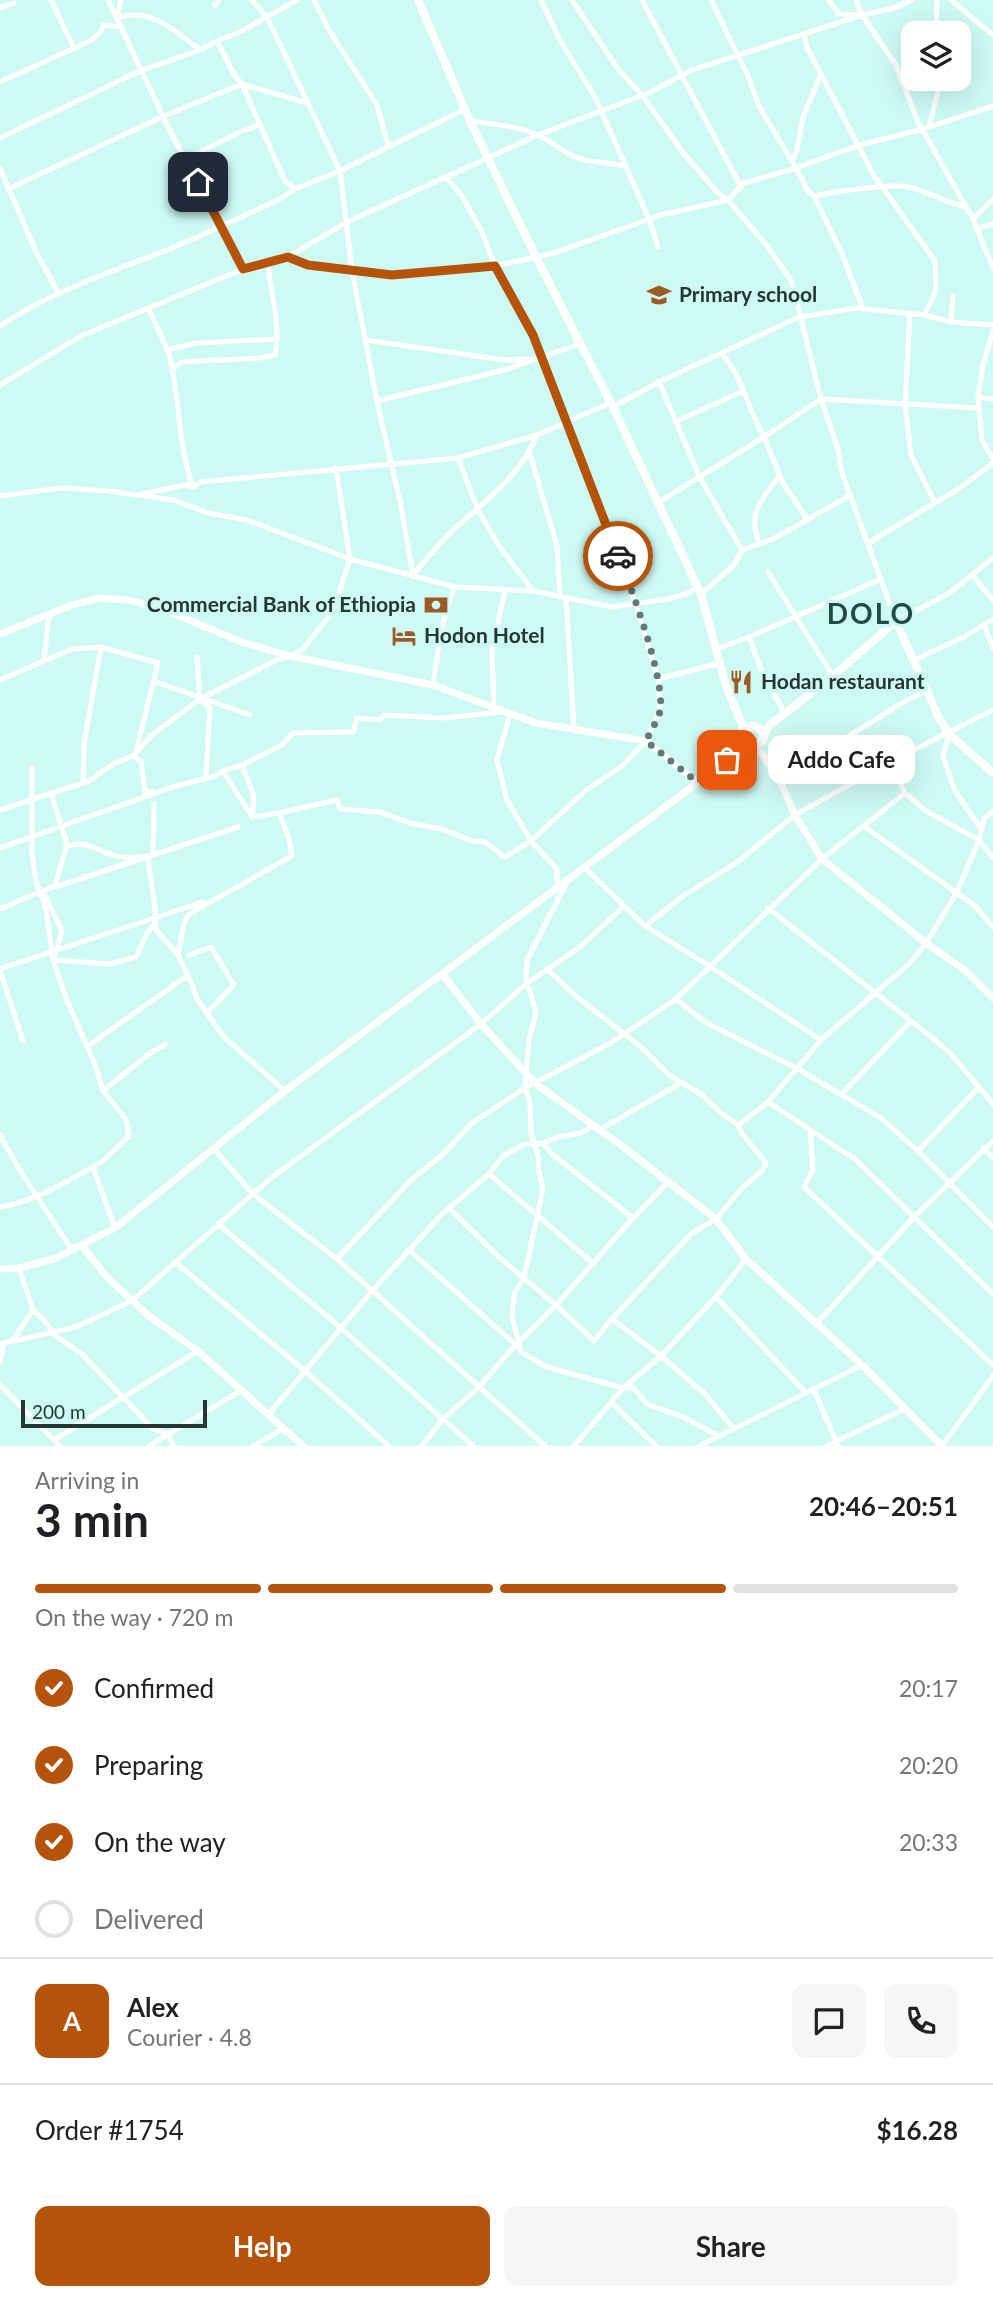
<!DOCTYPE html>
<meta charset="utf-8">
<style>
:root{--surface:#fff;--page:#f6f6f6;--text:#202124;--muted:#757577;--line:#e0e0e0;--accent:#b45309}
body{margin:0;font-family:Lato,sans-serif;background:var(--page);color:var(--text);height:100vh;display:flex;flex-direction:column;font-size:26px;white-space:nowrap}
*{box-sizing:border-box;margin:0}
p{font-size:23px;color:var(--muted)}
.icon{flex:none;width:38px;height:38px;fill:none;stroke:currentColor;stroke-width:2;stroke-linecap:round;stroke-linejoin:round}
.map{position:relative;height:1446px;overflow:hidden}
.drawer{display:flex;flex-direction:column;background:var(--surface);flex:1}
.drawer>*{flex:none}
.buttons{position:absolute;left:901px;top:21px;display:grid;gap:14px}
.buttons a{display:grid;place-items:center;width:70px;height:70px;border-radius:14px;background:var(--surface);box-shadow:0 7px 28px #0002;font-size:35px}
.scale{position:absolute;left:21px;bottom:18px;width:186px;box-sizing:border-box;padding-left:7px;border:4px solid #253634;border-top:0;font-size:19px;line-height:24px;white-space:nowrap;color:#253634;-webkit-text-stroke:5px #cefaf4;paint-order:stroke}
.pin{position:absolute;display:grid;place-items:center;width:60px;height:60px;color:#fff;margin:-30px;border-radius:14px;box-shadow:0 4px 10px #0006}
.courier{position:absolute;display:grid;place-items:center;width:70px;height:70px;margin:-35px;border:5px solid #b45309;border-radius:50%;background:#fff;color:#222;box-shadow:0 2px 9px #0007}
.bubble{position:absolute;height:49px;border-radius:14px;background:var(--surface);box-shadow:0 7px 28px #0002;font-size:23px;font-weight:700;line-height:49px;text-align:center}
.summary em{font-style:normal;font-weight:700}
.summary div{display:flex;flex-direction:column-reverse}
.summary{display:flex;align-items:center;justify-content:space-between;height:119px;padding:0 35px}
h1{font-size:46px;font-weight:700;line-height:52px}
.bar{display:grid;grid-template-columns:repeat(4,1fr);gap:10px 7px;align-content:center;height:84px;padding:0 35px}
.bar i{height:9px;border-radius:5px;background:var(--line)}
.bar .current{background:var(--accent)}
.bar p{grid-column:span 4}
.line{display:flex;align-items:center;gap:18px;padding:0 35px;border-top:2px solid var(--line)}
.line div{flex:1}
.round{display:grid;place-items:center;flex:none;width:74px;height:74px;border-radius:14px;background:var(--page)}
ol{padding:0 35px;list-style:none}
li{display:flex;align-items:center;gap:21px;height:77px}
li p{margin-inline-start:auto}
li .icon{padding:7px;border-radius:50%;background:var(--accent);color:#fff;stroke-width:4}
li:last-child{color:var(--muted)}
li i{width:38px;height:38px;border:4px solid var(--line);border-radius:50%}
.cta{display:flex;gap:14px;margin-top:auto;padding:14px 35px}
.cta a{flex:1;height:80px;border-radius:14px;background:var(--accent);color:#fff;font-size:28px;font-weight:700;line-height:80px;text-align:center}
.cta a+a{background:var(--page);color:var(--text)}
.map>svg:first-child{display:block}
</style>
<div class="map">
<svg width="993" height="1446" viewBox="0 0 993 1446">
<rect width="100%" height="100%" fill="#cefaf4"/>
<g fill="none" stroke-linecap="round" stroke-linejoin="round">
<!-- street -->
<path stroke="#fff" stroke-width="5" d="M51,0L74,48
M108,0L171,133L243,269
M314,0L329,30L377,105L388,145
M541,0L561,42L595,97L649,219L658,247
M572,0L618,69L642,95L684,154L719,194L728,200L768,247L792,282L821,399L838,449L842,473L896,621L948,594L993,558
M642,0L741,187
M711,0L748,76L759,106L796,168L860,145L923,129L993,106
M829,0L839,14L862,15L896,65L918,122L973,219L993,268
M951,0L993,35
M215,5L219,0
M0,8L14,3
M862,15L894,8L912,0
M117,17L121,0
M117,18C150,6 175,31 200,50L217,41L235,76L242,84L307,103
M936,33L937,0
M217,41L240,32L297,0
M821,74L873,174L935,261L936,291L924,315
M0,82L92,40L102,30L103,25L121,27
M470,121C491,124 521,126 540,136C553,143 564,153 578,158C593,164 611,161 626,167
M929,127L941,79
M0,138L140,71L200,50
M186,159L240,132L259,125
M792,161L797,150L803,117L821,74L807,48L804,34L862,15L856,0
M0,168L37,254L59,294
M446,177L462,196L481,230L495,266L533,335L636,605L658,679L660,710L646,741L622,766L585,791L531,841L507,800L497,760L510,714
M8,189L164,116L242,84L285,181L295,189
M814,196L843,256L863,309
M973,219L993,199
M977,229L993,224
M288,257L308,265L392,275L495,266L554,253L661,215L728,200L744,183L796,168L808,191L814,196C833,192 890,183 908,187C928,191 946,203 966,207
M148,308C155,324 165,341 170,358C180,401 178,446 193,487
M910,314L905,404L911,455L935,503
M951,322L953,296
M0,326C52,291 114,271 172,248C208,233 244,216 280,199L295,189L340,171L267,17L252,0
M993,331L983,365L978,397L982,440L993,459
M366,340L504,360L536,359L580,344
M169,355L170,349L197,343L277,339C278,314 270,289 268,264
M172,370L181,362L259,358L275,355L277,339
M659,382L700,478L742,550
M0,385L81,336L243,269L288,257L347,222L538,135L651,92L692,70L804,34
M978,397L993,399
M377,401L508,369L530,361
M613,407L659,382L799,317L857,308L924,315L951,322L993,325
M675,422L743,391
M530,454L557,546L560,597
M458,458L478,510L499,546L533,591
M142,494L185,485L193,487L201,482L458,458L537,435L610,403
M0,496L61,488L108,491L174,500L208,513L247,520L350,559L455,587L533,591L612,607L668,599L686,594L698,588
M659,502L764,437C748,410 743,376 721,353
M807,519L783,483L764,437L821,399L978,408
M868,543L958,489L993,463
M760,544C746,514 762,500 779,476
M768,572L833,676
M413,575L401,506L377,401L352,271L340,171L465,109
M413,575C428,557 444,537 462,522C490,498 523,471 537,435
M972,575L993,600
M701,594L734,565L742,550L773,539L851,495
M566,598L574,729
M984,624L993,648
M749,637L881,579
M717,649L749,637L762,672L785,714
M197,657L200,699L210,707L206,777
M914,660L964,637L993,619
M44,661L72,649L101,647L158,663L136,751
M658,679L721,663
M0,680L44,661L49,614
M153,681L250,715
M433,685C438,652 441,618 455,587
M494,707L492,651L505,590
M949,734L943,756L955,791L981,829
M133,756L141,761L145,792L152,791
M890,762L905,793L926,811L979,840L993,858
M32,768V854L36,881L46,909L53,960L110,964L136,957L147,933L156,922
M223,771L242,765
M779,779L907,700L928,690
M83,783L84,743L101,647
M169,788L215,776L223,771L251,815
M51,794L67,844L55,886L43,891L62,931L53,960L66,998L96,1067L103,1091L126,1119L129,1136L104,1160L93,1167L115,1228
M0,810L89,781L115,763L133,756L152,735L200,699L277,660L290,656L303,649L326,620L333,611L350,559L336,468
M279,813L252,817L254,796L242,765L282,745L293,733L353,732L357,718L380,720L384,715L444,718L501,712
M865,827L975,906L993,927
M66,847C88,839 91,849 113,855C124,859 136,857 148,856C150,881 157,905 156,930L178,955L193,987L197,999L223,1036L285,1091
M0,848L170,788
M153,855L154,804
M584,867L645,926L711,967L821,1040
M55,887L238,827
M624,906L580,947L526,984L530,991L536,1013L529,1040L525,1088L530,1103L531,1133L539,1159L538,1167L543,1189L524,1278L514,1294L512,1316L521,1352L547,1367L623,1388L633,1387L647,1404L683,1417L719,1436
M768,908L935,1040L952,1055L993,1104
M0,909L42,891
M645,926L683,896L736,863L795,815L890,762L993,710
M178,955L184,923L189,914L292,856L289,838L279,813L337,800L340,809L380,812L410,823L442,829L472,841L485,842L505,857L531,841L557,869V887
M189,955L211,947L234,985L207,1013
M0,969L203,902
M547,969L576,996L641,1047L669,1075L702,1095L722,1114L738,1125
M0,971L23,1041
M676,999L705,1022L796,1068L881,1118L918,1151L993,1227
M88,1046L184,978
M103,1091L150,1053L166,1044
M841,1095L911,1021
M768,1102L856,1160L993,1294
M599,1130L681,1083
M810,1130L813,1169L804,1187L993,1365
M0,1135L19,1169L70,1247H75
M543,1143L552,1154L633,1218
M213,1148L253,1194L337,1259L545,1446
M983,1148L993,1158
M918,1151L979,1087
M489,1174L594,1264
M0,1207C34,1202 63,1183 93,1167
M449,1208L500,1258L556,1305L594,1341L612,1319L661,1356L705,1394L734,1429
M218,1224L341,1328L473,1446
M409,1250L516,1345
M337,1259L412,1179L441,1156L472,1123L525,1088L609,1044L676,999L822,859L905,793
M175,1262L305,1371L389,1446
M19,1268L33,1310L45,1321L53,1334L82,1354L153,1429L167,1434L174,1446
M716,1297L806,1393
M612,1319L691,1234L716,1219L743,1187L763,1170L766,1163L741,1132L738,1125L768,1102L821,1040L910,963L926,943L956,894L979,840L984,819L993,811
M817,1323L914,1217L993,1141
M0,1344L76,1327L133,1300L271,1178L481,1024L526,984L527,960L568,880
M0,1362L4,1343L13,1340L33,1310
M0,1385L60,1446
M814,1390L838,1446
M612,1403L656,1446
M269,1414L372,1291L441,1215L489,1174L503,1156L525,1144L543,1143L558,1137L581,1133L593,1126
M54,1440L198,1351
M149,1446L242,1390
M254,1446L284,1428
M422,1446L443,1419L479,1387L509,1352L556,1305L633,1218L669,1181
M574,1446L623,1388L661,1356L716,1297L746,1259
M699,1446L862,1365
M826,1446L905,1409
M942,1446L993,1376"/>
<!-- secondary -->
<path stroke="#fff" stroke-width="7" d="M0,634L72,605L100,598L129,600L167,611L242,642L290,656L433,685L536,723L646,741L697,782
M443,975L481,1024L536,1084L622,1146L716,1219L746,1259L862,1365L942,1446
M82,1246L107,1277L149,1316L198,1351L303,1446
M0,1269L19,1268L54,1259L115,1228L285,1091L744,748L751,747L762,754L779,779L795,815L822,859L926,943L966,971L993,998"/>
<!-- primary -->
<path stroke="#fff" stroke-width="8" d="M418,0L470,121L536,257L613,407L701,594L726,686L742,724V735
M743 736a10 10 0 1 1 20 0a10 10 0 1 1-20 0Z
M763,740L766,730L771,724L833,676L896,621L938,716L949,734L993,773"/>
</g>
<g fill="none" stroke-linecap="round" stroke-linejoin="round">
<!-- done -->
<path stroke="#607b77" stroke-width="7" stroke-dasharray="0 12.6" d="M618,556C631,586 666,682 660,711C658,720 650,732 646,741L697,782L727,760"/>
<!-- route -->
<path stroke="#b45309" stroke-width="9" d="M198,182L243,269L288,257L308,265L392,275L495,266L533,335L618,556"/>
</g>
<!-- icons -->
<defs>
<g id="school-bare" transform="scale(1.89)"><path d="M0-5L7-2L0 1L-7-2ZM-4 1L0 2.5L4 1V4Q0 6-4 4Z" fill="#9b5a25" stroke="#cefaf4" stroke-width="2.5" paint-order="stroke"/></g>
<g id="bank-bare" transform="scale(1.89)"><path d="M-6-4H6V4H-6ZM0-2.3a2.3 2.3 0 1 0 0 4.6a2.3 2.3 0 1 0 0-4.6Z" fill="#9b5a25" stroke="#cefaf4" stroke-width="2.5" paint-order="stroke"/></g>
<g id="hotel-bare" transform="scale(1.89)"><path d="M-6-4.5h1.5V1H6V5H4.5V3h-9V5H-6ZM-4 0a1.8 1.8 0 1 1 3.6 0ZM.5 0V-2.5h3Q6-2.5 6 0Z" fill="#9b5a25" stroke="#cefaf4" stroke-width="2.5" paint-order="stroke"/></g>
<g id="restaurant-bare" transform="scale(1.89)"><path d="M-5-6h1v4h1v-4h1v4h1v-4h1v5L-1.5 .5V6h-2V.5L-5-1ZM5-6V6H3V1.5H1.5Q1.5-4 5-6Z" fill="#9b5a25" stroke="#cefaf4" stroke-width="2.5" paint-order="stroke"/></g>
</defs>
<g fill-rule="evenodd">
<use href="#school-bare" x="659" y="295"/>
<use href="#bank-bare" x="436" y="605"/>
<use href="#hotel-bare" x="404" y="636"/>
<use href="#restaurant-bare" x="741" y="682"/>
</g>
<g text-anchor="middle" stroke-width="7" stroke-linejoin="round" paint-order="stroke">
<!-- poi labels -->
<g font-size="21" font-weight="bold" fill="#253634" stroke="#cefaf4" text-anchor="start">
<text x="679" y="302">Primary school</text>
<text x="416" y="612" text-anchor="end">Commercial Bank of Ethiopia</text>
<text x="424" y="643">Hodon Hotel</text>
<text x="761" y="689">Hodan restaurant</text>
</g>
<!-- district labels -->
<g font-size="28" font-weight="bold" letter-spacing="2" fill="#224a46" stroke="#cefaf4">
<text x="871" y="624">DOLO</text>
</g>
</g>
</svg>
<div class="buttons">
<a><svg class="icon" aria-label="layers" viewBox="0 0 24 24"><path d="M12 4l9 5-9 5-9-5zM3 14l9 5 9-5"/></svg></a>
</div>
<div class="scale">200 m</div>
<div class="pin" style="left:727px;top:760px;background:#ea580c"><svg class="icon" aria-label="bag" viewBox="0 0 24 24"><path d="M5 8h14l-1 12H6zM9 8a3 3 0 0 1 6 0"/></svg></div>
<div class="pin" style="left:198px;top:182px;background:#1f2937"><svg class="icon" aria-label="home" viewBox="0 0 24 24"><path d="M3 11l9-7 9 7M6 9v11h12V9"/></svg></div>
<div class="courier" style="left:618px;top:556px"><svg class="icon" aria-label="car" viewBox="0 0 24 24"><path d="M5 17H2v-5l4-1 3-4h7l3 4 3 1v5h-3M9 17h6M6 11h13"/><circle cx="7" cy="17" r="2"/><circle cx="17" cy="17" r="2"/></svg></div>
<div class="bubble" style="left:768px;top:735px;width:147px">Addo Cafe</div>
</div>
<section class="drawer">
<div class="summary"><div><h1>3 min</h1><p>Arriving in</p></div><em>20:46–20:51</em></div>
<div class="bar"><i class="current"></i><i class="current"></i><i class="current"></i><i></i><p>On the way · 720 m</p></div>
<ol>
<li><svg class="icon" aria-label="check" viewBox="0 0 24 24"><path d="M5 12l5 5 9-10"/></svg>Confirmed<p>20:17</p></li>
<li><svg class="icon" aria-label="check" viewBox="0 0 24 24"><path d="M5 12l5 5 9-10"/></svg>Preparing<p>20:20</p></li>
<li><svg class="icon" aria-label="check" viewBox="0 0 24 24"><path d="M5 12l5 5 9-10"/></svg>On the way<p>20:33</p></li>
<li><i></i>Delivered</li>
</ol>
<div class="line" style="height:126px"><b class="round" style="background:var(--accent);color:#fff">A</b><div><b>Alex</b><p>Courier · 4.8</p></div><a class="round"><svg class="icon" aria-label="chat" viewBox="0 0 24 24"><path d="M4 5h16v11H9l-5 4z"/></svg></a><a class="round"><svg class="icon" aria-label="phone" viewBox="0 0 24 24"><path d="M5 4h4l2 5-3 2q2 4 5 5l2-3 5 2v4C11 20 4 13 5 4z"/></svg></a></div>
<div class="line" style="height:91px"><div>Order #1754</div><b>$16.28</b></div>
<div class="cta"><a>Help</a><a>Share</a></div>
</section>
